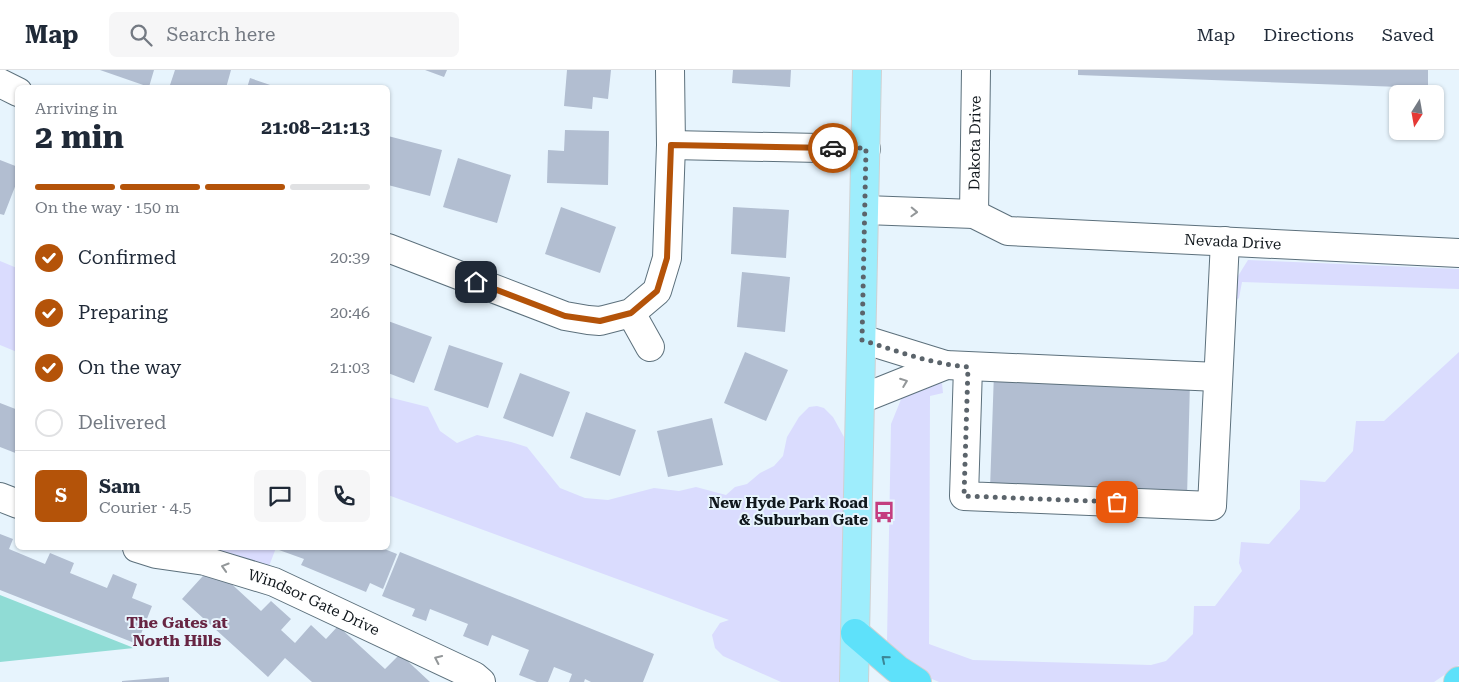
<!DOCTYPE html>
<meta charset="utf-8">
<style>
:root{--surface:#fff;--page:#f6f6f7;--text:#1f2937;--muted:#747a83;--line:#e0e1e3;--accent:#b45309}
body{margin:0;font-family:"Roboto Serif",serif;background:var(--page);color:var(--text);height:100vh;display:flex;flex-direction:column;font-size:19px;white-space:nowrap}
*{box-sizing:border-box;margin:0}
p{font-size:16px;color:var(--muted)}
.icon{flex:none;width:28px;height:28px;fill:none;stroke:currentColor;stroke-width:2;stroke-linecap:round;stroke-linejoin:round}
.map{position:relative;flex:1;overflow:hidden}
.side{position:absolute;left:15px;top:15px;width:375px;height:465px;display:flex;flex-direction:column;background:var(--surface);border-radius:8px;box-shadow:0 1px 4px #0004}
.side>*{flex:none}
.needle{width:32px;rotate:191deg}
.controls{position:absolute;left:1389px;top:15px;display:grid;gap:10px}
.controls a{display:grid;place-items:center;width:55px;height:55px;border-radius:8px;background:var(--surface);box-shadow:0 1px 4px #0004;font-size:25px}
.pin{position:absolute;display:grid;place-items:center;width:42px;height:42px;color:#fff;margin:-21px;border-radius:10px;box-shadow:0 2px 8px #0006}
.courier{position:absolute;display:grid;place-items:center;width:50px;height:50px;margin:-25px;border:4px solid #b45309;border-radius:50%;background:#fff;color:#222;box-shadow:0 1px 6px #0007}
.summary em{font-style:normal;font-weight:700}
.summary div{display:flex;flex-direction:column-reverse}
.summary{display:flex;align-items:center;justify-content:space-between;height:85px;padding:0 20px}
h1{font-size:32px;font-weight:700;line-height:38px}
.bar{display:grid;grid-template-columns:repeat(4,1fr);gap:8px 5px;align-content:center;height:60px;padding:0 20px}
.bar i{height:6px;border-radius:4px;background:var(--line)}
.bar .selected{background:var(--accent)}
.bar p{grid-column:span 4}
.line{display:flex;align-items:center;gap:12px;padding:0 20px;border-top:1px solid var(--line)}
.line div{flex:1}
.round{display:grid;place-items:center;flex:none;width:52px;height:52px;border-radius:8px;background:var(--page)}
ol{padding:0 20px;list-style:none}
li{display:flex;align-items:center;gap:15px;height:55px}
li p{margin-inline-start:auto}
li .icon{padding:5px;border-radius:50%;background:var(--accent);color:#fff;stroke-width:4}
li:last-child{color:var(--muted)}
li i{width:28px;height:28px;border:2px solid var(--line);border-radius:50%}
header{display:flex;align-items:center;gap:30px;box-sizing:border-box;height:70px;padding:0 25px;background:var(--surface);border-bottom:1px solid var(--line)}
header strong{font-size:24px}
nav{display:flex;gap:28px;margin-inline-start:auto;font-size:18px}
.search{width:350px;height:45px;background:var(--page);display:flex;align-items:center;gap:12px;box-sizing:border-box;padding:0 18px;border-radius:8px;color:var(--muted);font-size:19px}
.map>svg:first-child{display:block}
</style>
<header>
<strong>Map</strong>
<div class="search"><svg class="icon" aria-label="search" viewBox="0 0 24 24"><circle cx="10" cy="10" r="6"/><path d="M15 15l6 6"/></svg>Search here</div>
<nav><a>Map</a><a>Directions</a><a>Saved</a></nav>
</header>
<div class="map">
<svg width="1459" height="612" viewBox="0 0 1459 612">
<rect width="100%" height="100%" fill="#e7f4fd"/>
<!-- green -->
<path fill="#dadcfe" d="M1248,190L1459,199V219L1242,212L1239,228L1236,230C1228,217 1241,202 1248,190Z
M0,191L17,198V282L0,275Z
M1459,282V595L1434,612H939L918,603L887,572L891,354L902,327L920,318L942,313L943,323L930,326L929,574L973,590L1151,595L1166,591L1193,564L1194,536H1215L1242,501L1239,493L1241,472L1269,474L1300,439V410L1325,412L1353,381L1356,351H1384Z
M388,327L428,337L440,361L457,373L477,365L511,372L527,377L560,418L585,428L608,430L654,418L679,421L696,417L726,425L735,417L747,414L760,403L774,396L783,386L787,367L799,347L809,337L817,336L824,338L833,347L844,367L854,408V612H781L723,586L715,578L712,565L720,553L729,550L388,425Z
M137,478H276L264,509Z"/>
<!-- water -->
<path fill="#90dcd5" d="M0,525L134,578L0,592Z"/>
<!-- building -->
<path fill="#b2bed1" d="M100,0H154L149,17Z
M175,0H231L226,18H169Z
M425,0H447L444,7Z
M567,0H611L608,29L593,27L592,39L564,36Z
M733,0H791L790,17L732,13Z
M1078,0H1428V18L1078,5Z
M250,8L276,17V18H247Z
M565,60L609,61L608,115L547,113L548,80L564,81Z
M388,66L442,80L430,126L388,115Z
M458,88L511,105L497,153L443,137Z
M0,90L18,97V109L4,145L0,144Z
M561,137L616,157L600,203L545,184Z
M733,137L789,140L786,188L731,184Z
M742,202L790,207L785,262L737,257Z
M388,251L432,267L414,313L388,303Z
M449,275L503,293L488,338L434,320Z
M745,282L788,300L766,351L724,333Z
M994,302L1190,312L1187,427L990,419Z
M520,303L570,322L553,367L503,348Z
M0,333L18,340V384L0,377Z
M586,342L636,360L620,406L570,388Z
M712,348L723,395L668,407L657,361Z
M0,464L13,469L9,479L45,494L50,483L74,493L70,503L107,518L113,504L137,514L132,528L152,536L137,574L0,520Z
M280,478H382L397,484L383,519L370,513L366,522L301,495L304,489L279,480Z
M400,482L654,584L643,612H591L585,609L584,612H569L572,604L554,597L548,612H537L519,605L529,580L492,565L488,576L463,566L468,554L430,539L426,551L412,546L415,539L382,526Z
M212,496L261,541L271,531L291,549L281,560L295,573L311,555L326,569L338,556L385,599L400,584L430,612H312L285,588L268,607L182,529Z
M169,607V612H122V611Z"/>
<g fill="none" stroke-linecap="round" stroke-linejoin="round">
<!-- minor casing -->
<g stroke="#5c707c" stroke-width="30">
<g id="minor">
<path d="M0,13L18,22"/>
<path d="M671,75L866,79"/>
<path id="s1" d="M865,140L974,144L1008,161L1459,183"/>
<path id="s2" d="M974,144L976,0"/>
<path d="M388,178L565,246L588,250L600,251L631,243L657,221L667,188L671,75L670,0"/>
<path d="M631,243L650,277"/>
<path d="M862,269L946,295L1218,307"/>
<path d="M968,297L964,426L1212,436L1225,171"/>
<path d="M861,329L946,295"/>
<path d="M0,427L18,434"/>
<path id="s3" d="M137,478L156,484L205,491L274,512L474,606L481,612"/>
</g>
</g>
<!-- major casing -->
<g stroke="#cfd1d2" stroke-width="30">
<path id="major" d="M854,612L867,0"/>
</g>
<!-- highway casing -->
<g stroke="#cfd1d2" stroke-width="30">
<path id="highway" d="M855,563L897,599L917,612
M1458,612L1459,611"/>
</g>
<!-- minor -->
<use href="#minor" stroke="#fff" stroke-width="28"/>
<!-- major -->
<use href="#major" stroke="#9eedfc" stroke-width="28"/>
<!-- highway -->
<use href="#highway" stroke="#5ee1fa" stroke-width="28"/>
</g>
<!-- one-way arrows -->
<defs><path id="oneway-chevron" d="M-2-3.5L2.5 0L-2 3.5" fill="none" stroke-width="1.6" stroke-linecap="round" stroke-linejoin="round" transform="scale(1.25)"/></defs>
<g stroke="#939799">
<use href="#oneway-chevron" transform="translate(914 142) rotate(2)"/>
<use href="#oneway-chevron" transform="translate(904 312) rotate(-21)"/>
<use href="#oneway-chevron" transform="translate(225 497) rotate(-163)"/>
<use href="#oneway-chevron" transform="translate(438 589) rotate(-155)"/>
</g>
<use stroke="#3b8696" href="#oneway-chevron" transform="translate(885 589) rotate(-140)"/>
<g fill="none" stroke-linecap="round" stroke-linejoin="round">
<!-- done -->
<path stroke="#5b646b" stroke-width="5" stroke-dasharray="0 9" d="M833,78H866L862,270C897,281 931,294 968,297L964,426L1117,432"/>
<!-- route -->
<path stroke="#b45309" stroke-width="6" d="M476,212L565,246L600,251L631,243L657,221L667,188L671,75L833,78"/>
</g>
<!-- icons -->
<defs>
<g id="bus-bare" transform="scale(1.725)"><path d="M-5-6H5V4H4V6H2V4H-2V6H-4V4H-5ZM-3.5-4V0h7V-4ZM-3.5 1.2v1.5H-2V1.2ZM2 1.2v1.5H3.5V1.2Z" fill="#c43e7f" stroke="#e7f4fd" stroke-width="2.5" paint-order="stroke"/></g>
</defs>
<g fill-rule="evenodd">
<use href="#bus-bare" x="884" y="442"/>
</g>
<g text-anchor="middle" stroke-width="4" stroke-linejoin="round" paint-order="stroke">
<!-- street labels -->
<g font-size="15" fill="#10171c" stroke="#e7f4fd">
<text dy="5" stroke="none"><textPath href="#s2" startOffset="71">Dakota Drive</textPath></text>
<text dy="5" stroke="none"><textPath href="#s1" startOffset="372">Nevada Drive</textPath></text>
<text dy="5" stroke="none"><textPath href="#s3" startOffset="186">Windsor Gate Drive</textPath></text>
</g>
<!-- poi labels -->
<g font-size="15" font-weight="bold" fill="#10171c" stroke="#e7f4fd" text-anchor="end">
<text x="868" y="438">New Hyde Park Road<tspan x="868" dy="17">&amp; Suburban Gate</tspan></text>
</g>
<!-- neighbourhood labels -->
<g font-size="16" font-weight="bold" fill="#672543" stroke="#e7f4fd">
<text x="177" y="558">The Gates at<tspan x="177" dy="18">North Hills</tspan></text>
</g>
</g>
</svg>
<div class="controls">
<a><svg class="needle" viewBox="-14 -14 28 28"><path d="M0-13l5 13h-10z" fill="#e53935"/><path d="M0 13l5-13h-10z" fill="#747a83"/></svg></a>
</div>
<div class="pin" style="left:1117px;top:432px;background:#ea580c"><svg class="icon" aria-label="bag" viewBox="0 0 24 24"><path d="M5 8h14l-1 12H6zM9 8a3 3 0 0 1 6 0"/></svg></div>
<div class="pin" style="left:476px;top:212px;background:#1f2937"><svg class="icon" aria-label="home" viewBox="0 0 24 24"><path d="M3 11l9-7 9 7M6 9v11h12V9"/></svg></div>
<div class="courier" style="left:833px;top:78px"><svg class="icon" aria-label="car" viewBox="0 0 24 24"><path d="M5 17H2v-5l4-1 3-4h7l3 4 3 1v5h-3M9 17h6M6 11h13"/><circle cx="7" cy="17" r="2"/><circle cx="17" cy="17" r="2"/></svg></div>
<section class="side">
<div class="summary"><div><h1>2 min</h1><p>Arriving in</p></div><em>21:08–21:13</em></div>
<div class="bar"><i class="selected"></i><i class="selected"></i><i class="selected"></i><i></i><p>On the way · 150 m</p></div>
<ol>
<li><svg class="icon" aria-label="check" viewBox="0 0 24 24"><path d="M5 12l5 5 9-10"/></svg>Confirmed<p>20:39</p></li>
<li><svg class="icon" aria-label="check" viewBox="0 0 24 24"><path d="M5 12l5 5 9-10"/></svg>Preparing<p>20:46</p></li>
<li><svg class="icon" aria-label="check" viewBox="0 0 24 24"><path d="M5 12l5 5 9-10"/></svg>On the way<p>21:03</p></li>
<li><i></i>Delivered</li>
</ol>
<div class="line" style="height:90px"><b class="round" style="background:var(--accent);color:#fff">S</b><div><b>Sam</b><p>Courier · 4.5</p></div><a class="round"><svg class="icon" aria-label="chat" viewBox="0 0 24 24"><path d="M4 5h16v11H9l-5 4z"/></svg></a><a class="round"><svg class="icon" aria-label="phone" viewBox="0 0 24 24"><path d="M5 4h4l2 5-3 2q2 4 5 5l2-3 5 2v4C11 20 4 13 5 4z"/></svg></a></div>
</section>
</div>
